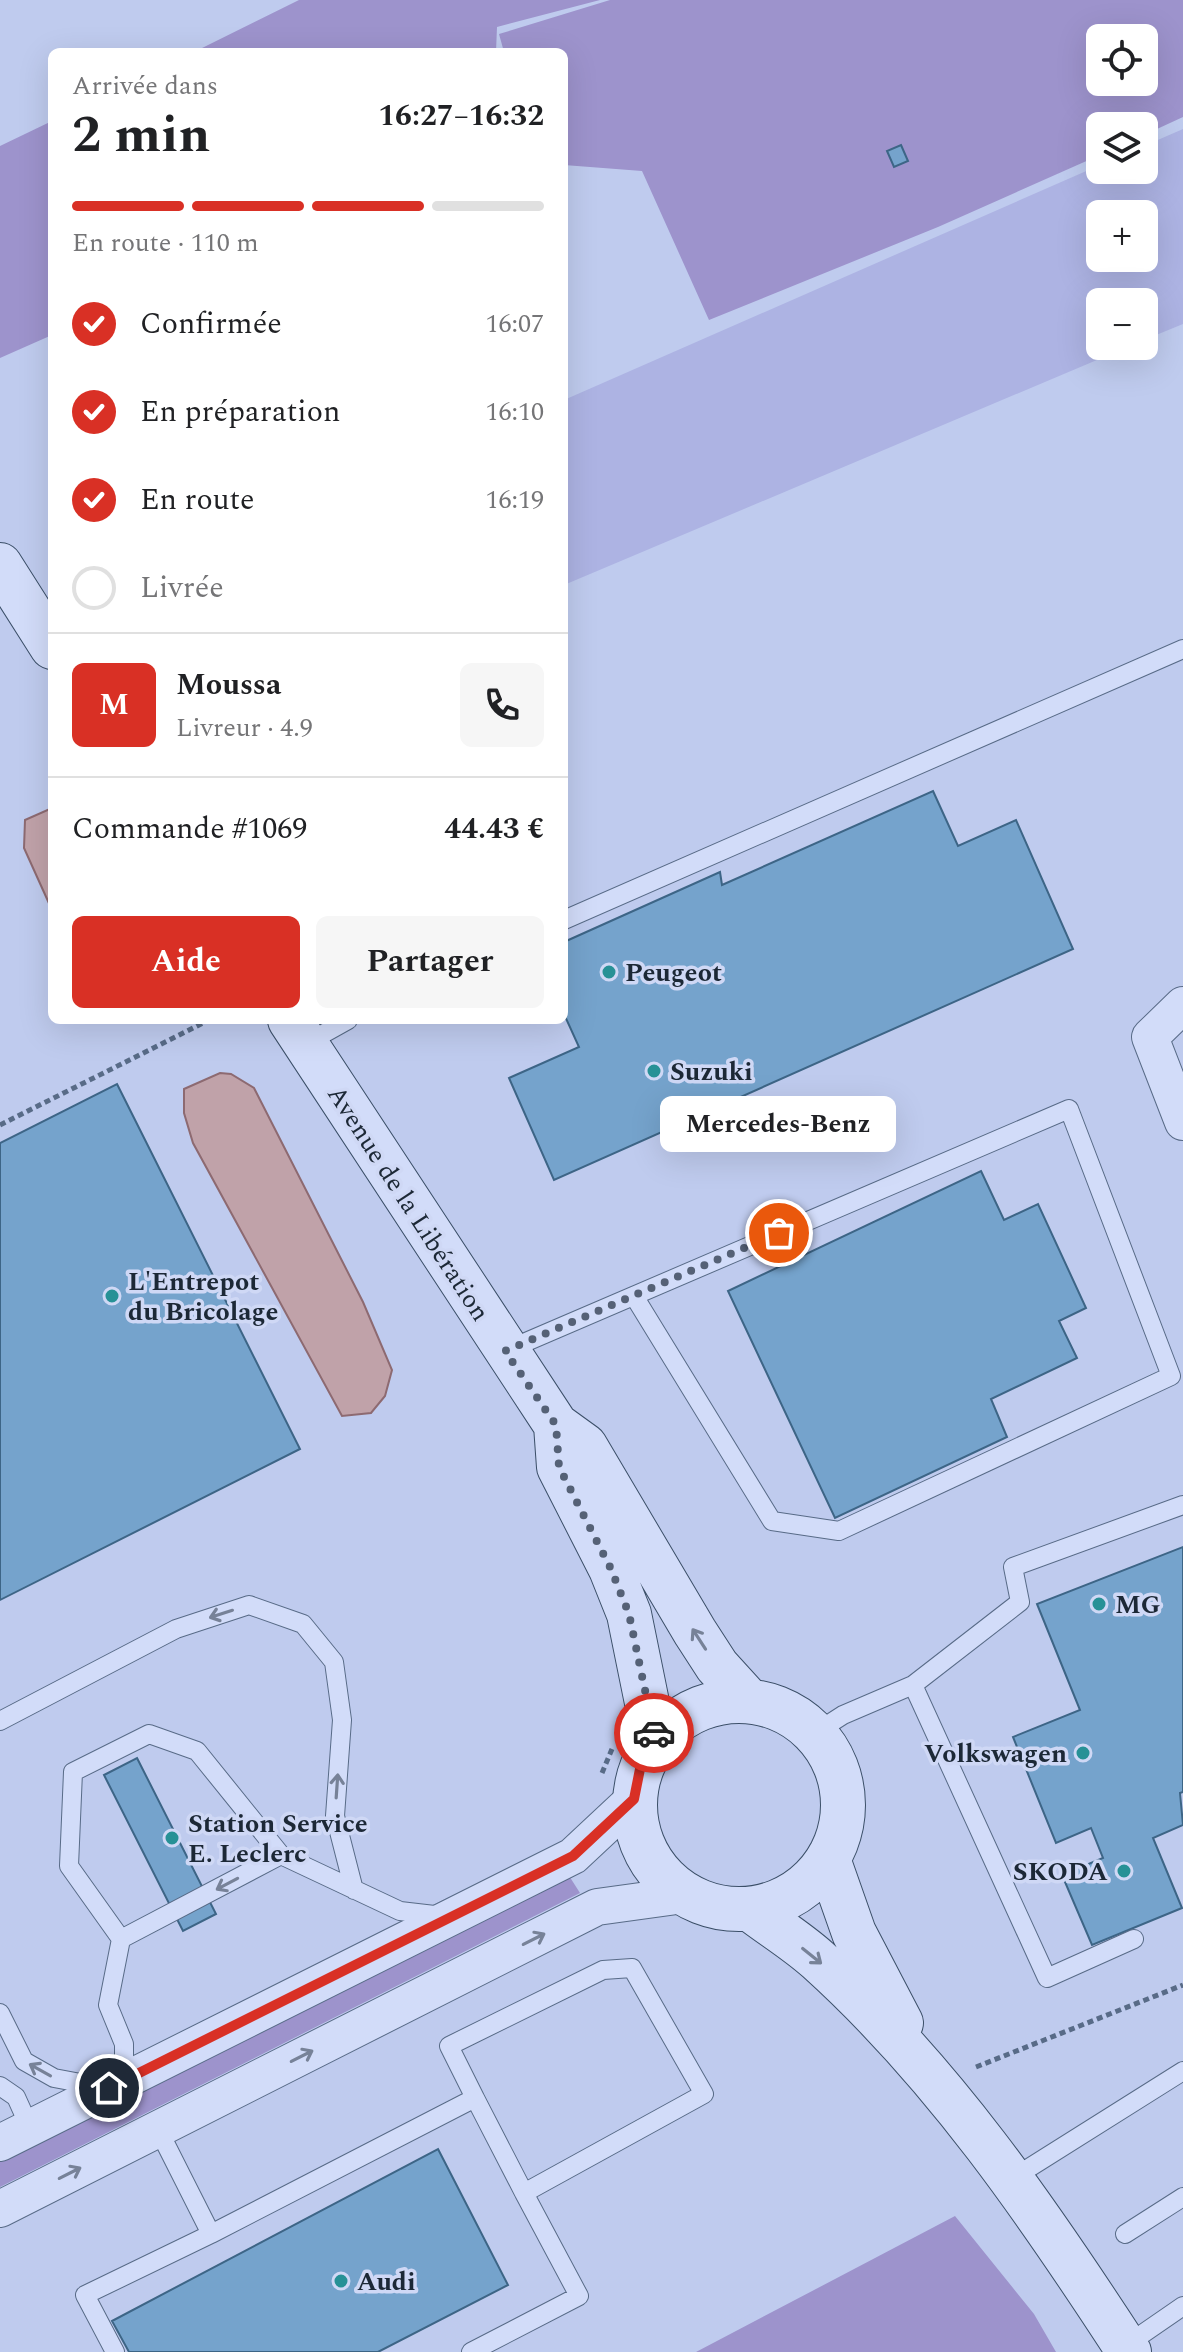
<!DOCTYPE html>
<html lang="fr">
<meta charset="utf-8">
<style>
:root{--surface:#fff;--page:#f6f6f6;--text:#202124;--muted:#757577;--line:#e0e0e0;--accent:#d93025}
body{margin:0;font-family:Spectral,serif;background:var(--page);color:var(--text);height:100vh;display:flex;flex-direction:column;font-size:30px;white-space:nowrap}
*{box-sizing:border-box;margin:0}
p{font-size:26px;color:var(--muted)}
.icon{flex:none;width:44px;height:44px;fill:none;stroke:currentColor;stroke-width:2;stroke-linecap:round;stroke-linejoin:round}
.map{position:relative;flex:1;overflow:hidden}
.panel{position:absolute;left:48px;top:48px;width:520px;height:976px;display:flex;flex-direction:column;background:var(--surface);border-radius:12px;box-shadow:0 8px 32px #0002}
.panel>*{flex:none}
.buttons{position:absolute;left:1086px;top:24px;display:grid;gap:16px}
.buttons a{display:grid;place-items:center;width:72px;height:72px;border-radius:12px;background:var(--surface);box-shadow:0 8px 32px #0002;font-size:40px}
.pin{position:absolute;display:grid;place-items:center;width:68px;height:68px;color:#fff;margin:-34px;border:4px solid #fff;border-radius:50%;box-shadow:0 2px 8px #0007}
.courier{position:absolute;display:grid;place-items:center;width:80px;height:80px;margin:-40px;border:6px solid #d93025;border-radius:50%;background:#fff;color:#222;box-shadow:0 2px 10px #0007}
.bubble{position:absolute;height:56px;border-radius:12px;background:var(--surface);box-shadow:0 8px 32px #0002;font-size:26px;font-weight:700;line-height:56px;text-align:center}
.overview em{font-style:normal;font-weight:700}
.overview div{display:flex;flex-direction:column-reverse}
.overview{display:flex;align-items:center;justify-content:space-between;height:136px;padding:0 24px}
h1{font-size:52px;font-weight:700;line-height:60px}
.bar{display:grid;grid-template-columns:repeat(4,1fr);gap:12px 8px;align-content:center;height:96px;padding:0 24px}
.bar i{height:10px;border-radius:6px;background:var(--line)}
.bar .current{background:var(--accent)}
.bar p{grid-column:span 4}
.line{display:flex;align-items:center;gap:20px;padding:0 24px;border-top:2px solid var(--line)}
.line div{flex:1}
.round{display:grid;place-items:center;flex:none;width:84px;height:84px;border-radius:12px;background:var(--page)}
ol{padding:0 24px;list-style:none}
li{display:flex;align-items:center;gap:24px;height:88px}
li p{margin-inline-start:auto}
li .icon{padding:8px;border-radius:50%;background:var(--accent);color:#fff;stroke-width:4}
li:last-child{color:var(--muted)}
li i{width:44px;height:44px;border:4px solid var(--line);border-radius:50%}
.action{display:flex;gap:16px;margin-top:auto;padding:16px 24px}
.action a{flex:1;height:92px;border-radius:12px;background:var(--accent);color:#fff;font-size:32px;font-weight:700;line-height:92px;text-align:center}
.action a+a{background:var(--page);color:var(--text)}
.map>svg:first-child{display:block}
</style>
<div class="map">
<svg width="1183" height="2352" viewBox="0 0 1183 2352">
<rect width="100%" height="100%" fill="#bfcbee"/>
<!-- farmland -->
<path fill="#adb3e3" fill-rule="evenodd" d="M1183,129V324L1144,340V302H1100V346H1130L564,585V400L1100,165V170H1144V146ZM1100,214H1144V258H1100Z"/>
<!-- green -->
<path fill="#9d93cc" fill-rule="evenodd" d="M299,0H600L497,27L496,52H194Z
M610,0H1183V117L1144,135V126H1100V155L938,227L709,320L642,171L564,165V52H504L499,34ZM1100,38H1144V82H1100Z
M52,121V335L0,358V146Z
M566,1871L580,1893L0,2187V2159Z
M955,2216L1034,2314L1056,2352H696Z"/>
<!-- water -->
<path fill="#c0a2a9" stroke="#8d6a71" stroke-width="2" d="M52,808V910L24,848L25,820Z
M220,1073L231,1074L254,1088L363,1302L392,1370L385,1396L371,1413L342,1416L193,1143L184,1113V1089Z"/>
<!-- building -->
<path fill="#75a3cc" stroke="#3d6586" stroke-width="2" d="M901,145L908,161L894,167L887,151Z
M933,791L958,846L1016,820L1073,949L554,1180L509,1078L579,1047L564,1014V942L720,872L722,885Z
M117,1084L300,1449L0,1600V1143Z
M981,1171L1004,1220L1038,1204L1086,1308L1059,1321L1077,1358L991,1399L1007,1437L835,1518L728,1291Z
M1183,1547V1792L1180,1793L1183,1825L1153,1838L1182,1908L1092,1945L1062,1875L1103,1858L1091,1828L1056,1843L1013,1737L1080,1710L1037,1604Z
M137,1758L216,1914L183,1931L104,1775Z
M438,2149L508,2285L378,2352H129L112,2321Z"/>
<g fill="none" stroke-linecap="round" stroke-linejoin="round">
<!-- lane casing -->
<g stroke="#586b87" stroke-width="20">
<path id="lane" d="M564,920L1183,649
M305,1044L348,1020
M505,1351L1069,1109L1171,1376L839,1531L772,1521L634,1296
M913,1685L1020,1602L1013,1567L1183,1505
M0,1721L176,1629L249,1605L303,1624L334,1662L342,1720L335,1816L354,1890
M815,1733L843,1715L913,1685L1047,1978L1134,1939
M121,1939L69,1866L73,1772L149,1734L197,1751L281,1855
M0,2013L24,2061L54,2078L102,2087
M124,2081V2044L108,2005L121,1939L281,1855L400,1911L443,1916
M0,2086L16,2097L30,2128
M158,2129L211,2234L475,2098L524,2193L704,2094L632,1968L603,1970L449,2046L475,2098
M1013,2178L1183,2071
M1125,2234L1183,2197
M1125,2346L1183,2306
M115,2352L85,2295L211,2234
M471,2352L579,2296L524,2193"/>
</g>
<!-- street casing -->
<g stroke="#586b87" stroke-width="38">
<path id="street" d="M1183,1005L1150,1037L1183,1122
M0,2143L573,1856L634,1799
M0,2209L597,1907L684,1895"/>
</g>
<!-- secondary casing -->
<g stroke="#3b4f68" stroke-width="46">
<path id="secondary" d="M0,565L52,647
M290,1020L556,1425L585,1446L695,1632L717,1666L748,1700
M556,1425L559,1467L611,1569L629,1614L655,1742
M635 1805a104 104 0 1 1 208 0a104 104 0 1 1-208 0Z
M828,1859L854,1933L901,2023
M750,1909C772,1926 797,1941 818,1960C943,2073 1038,2212 1129,2352"/>
</g>
<!-- path -->
<path stroke="#586b87" stroke-width="5" stroke-dasharray="6 4" stroke-linecap="butt" d="M0,1125L209,1020
M602,1773L612,1749
M976,2067L1183,1985"/>
<!-- lane -->
<use href="#lane" stroke="#d2dcf9" stroke-width="18"/>
<!-- street -->
<use href="#street" stroke="#d2dcf9" stroke-width="36"/>
<!-- secondary -->
<use href="#secondary" stroke="#d2dcf9" stroke-width="44"/>
</g>
<!-- one-way arrows -->
<defs><path id="oneway-shaft" d="M-6 0H5M1.5-3L5.5 0L1.5 3" fill="none" stroke-width="1.6" stroke-linecap="round" stroke-linejoin="round" transform="scale(2)"/></defs>
<g stroke="#778298">
<use href="#oneway-shaft" transform="translate(221 1614) rotate(162)"/>
<use href="#oneway-shaft" transform="translate(699 1639) rotate(-123)"/>
<use href="#oneway-shaft" transform="translate(337 1786) rotate(-86)"/>
<use href="#oneway-shaft" transform="translate(227 1884) rotate(152)"/>
<use href="#oneway-shaft" transform="translate(534 1939) rotate(-27)"/>
<use href="#oneway-shaft" transform="translate(812 1956) rotate(39)"/>
<use href="#oneway-shaft" transform="translate(302 2056) rotate(-27)"/>
<use href="#oneway-shaft" transform="translate(40 2070) rotate(-151)"/>
<use href="#oneway-shaft" transform="translate(70 2173) rotate(-27)"/>
</g>
<g fill="none" stroke-linecap="round" stroke-linejoin="round">
<!-- done -->
<path stroke="#556176" stroke-width="8" stroke-dasharray="0 14.4" d="M654,1733L629,1614L611,1569L559,1467L556,1425L505,1351L779,1233"/>
<!-- route -->
<path stroke="#d93025" stroke-width="10" d="M109,2088L573,1856L634,1799L640,1769L655,1742L654,1733"/>
</g>
<!-- markers -->
<g fill="#279196" stroke="#cfd8f5" stroke-width="3">
<circle cx="609" cy="972" r="8"/>
<circle cx="654" cy="1071" r="8"/>
<circle cx="112" cy="1296" r="8"/>
<circle cx="1099" cy="1604" r="8"/>
<circle cx="1083" cy="1753" r="8"/>
<circle cx="172" cy="1838" r="8"/>
<circle cx="1124" cy="1871" r="8"/>
<circle cx="341" cy="2281" r="8"/>
</g>
<g text-anchor="middle" stroke-width="7" stroke-linejoin="round" paint-order="stroke">
<!-- poi labels -->
<g font-size="26" font-weight="bold" fill="#1c2836" stroke="#cfd8f5" text-anchor="start">
<text x="625" y="981">Peugeot</text>
<text x="670" y="1080">Suzuki</text>
<text x="128" y="1290">L'Entrepot<tspan x="128" dy="30">du Bricolage</tspan></text>
<text x="1115" y="1613">MG</text>
<text x="1067" y="1762" text-anchor="end">Volkswagen</text>
<text x="188" y="1832">Station Service<tspan x="188" dy="30">E. Leclerc</tspan></text>
<text x="1108" y="1880" text-anchor="end">SKODA</text>
<text x="357" y="2290">Audi</text>
</g>
<!-- street labels -->
<g font-size="26" fill="#1c2836" stroke="#cfd8f5">
<text transform="translate(409 1203) rotate(57)" y="9">Avenue de la Libération</text>
</g>
</g>
</svg>
<div class="buttons">
<a><svg class="icon" aria-label="locate" viewBox="0 0 24 24"><circle cx="12" cy="12" r="6"/><path d="M12 2v4M12 18v4M2 12h4M18 12h4"/></svg></a>
<a><svg class="icon" aria-label="layers" viewBox="0 0 24 24"><path d="M12 4l9 5-9 5-9-5zM3 14l9 5 9-5"/></svg></a>
<a>+</a>
<a>−</a>
</div>
<div class="pin" style="left:779px;top:1233px;background:#ea580c"><svg class="icon" aria-label="bag" viewBox="0 0 24 24"><path d="M5 8h14l-1 12H6zM9 8a3 3 0 0 1 6 0"/></svg></div>
<div class="pin" style="left:109px;top:2088px;background:#1f2937"><svg class="icon" aria-label="home" viewBox="0 0 24 24"><path d="M3 11l9-7 9 7M6 9v11h12V9"/></svg></div>
<div class="courier" style="left:654px;top:1733px"><svg class="icon" aria-label="car" viewBox="0 0 24 24"><path d="M5 17H2v-5l4-1 3-4h7l3 4 3 1v5h-3M9 17h6M6 11h13"/><circle cx="7" cy="17" r="2"/><circle cx="17" cy="17" r="2"/></svg></div>
<div class="bubble" style="left:660px;top:1096px;width:236px">Mercedes-Benz</div>
<section class="panel">
<div class="overview"><div><h1>2 min</h1><p>Arrivée dans</p></div><em>16:27–16:32</em></div>
<div class="bar"><i class="current"></i><i class="current"></i><i class="current"></i><i></i><p>En route · 110 m</p></div>
<ol>
<li><svg class="icon" aria-label="check" viewBox="0 0 24 24"><path d="M5 12l5 5 9-10"/></svg>Confirmée<p>16:07</p></li>
<li><svg class="icon" aria-label="check" viewBox="0 0 24 24"><path d="M5 12l5 5 9-10"/></svg>En préparation<p>16:10</p></li>
<li><svg class="icon" aria-label="check" viewBox="0 0 24 24"><path d="M5 12l5 5 9-10"/></svg>En route<p>16:19</p></li>
<li><i></i>Livrée</li>
</ol>
<div class="line" style="height:144px"><b class="round" style="background:var(--accent);color:#fff">M</b><div><b>Moussa</b><p>Livreur · 4.9</p></div><a class="round"><svg class="icon" aria-label="phone" viewBox="0 0 24 24"><path d="M5 4h4l2 5-3 2q2 4 5 5l2-3 5 2v4C11 20 4 13 5 4z"/></svg></a></div>
<div class="line" style="height:104px"><div>Commande #1069</div><b>44.43 €</b></div>
<div class="action"><a>Aide</a><a>Partager</a></div>
</section>
</div>
